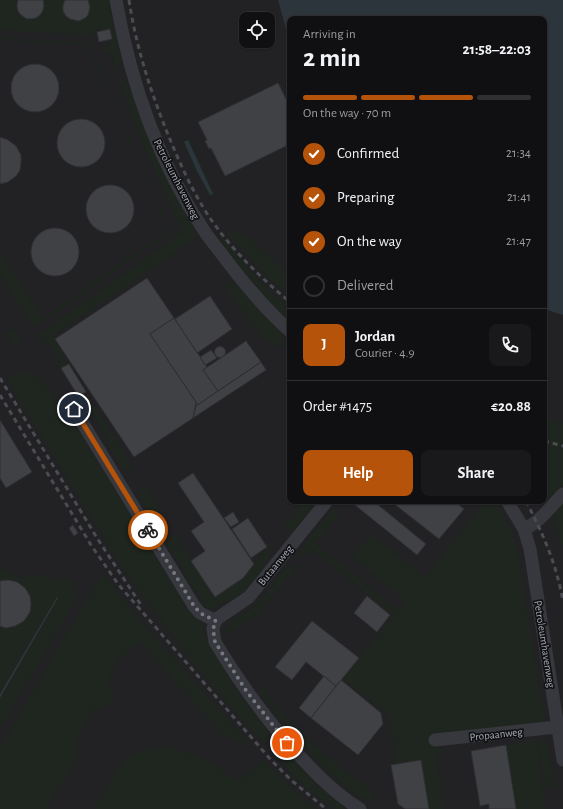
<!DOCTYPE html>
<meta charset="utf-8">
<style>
:root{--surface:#101012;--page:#19191b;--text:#f1f3f6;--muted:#9c9d9f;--line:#303032;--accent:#b45309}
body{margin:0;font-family:"Alegreya Sans",sans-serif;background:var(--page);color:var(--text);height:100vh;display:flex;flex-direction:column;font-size:15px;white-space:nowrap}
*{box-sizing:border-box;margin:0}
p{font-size:13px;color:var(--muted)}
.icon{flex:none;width:22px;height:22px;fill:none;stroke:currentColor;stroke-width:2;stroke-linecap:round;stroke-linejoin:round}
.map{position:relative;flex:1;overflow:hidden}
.sheet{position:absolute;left:287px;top:16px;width:260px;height:488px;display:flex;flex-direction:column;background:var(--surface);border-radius:8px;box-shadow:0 1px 3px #0004,0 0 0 1px var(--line)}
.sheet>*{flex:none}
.fabs{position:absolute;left:239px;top:12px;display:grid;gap:8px}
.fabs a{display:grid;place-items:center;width:36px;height:36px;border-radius:8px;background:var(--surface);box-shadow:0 1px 3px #0004,0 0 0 1px var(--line);font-size:20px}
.pin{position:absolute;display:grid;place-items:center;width:34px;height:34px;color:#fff;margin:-17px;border:2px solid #fff;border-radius:50%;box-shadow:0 1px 4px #0007}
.courier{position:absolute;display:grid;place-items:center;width:40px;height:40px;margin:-20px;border:3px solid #b45309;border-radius:50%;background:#fff;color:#222;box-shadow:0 1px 5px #0007}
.head em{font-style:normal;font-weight:700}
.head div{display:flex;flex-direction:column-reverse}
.head{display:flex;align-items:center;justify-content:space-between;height:68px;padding:0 16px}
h1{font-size:26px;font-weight:700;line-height:30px}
.bar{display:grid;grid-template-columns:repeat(4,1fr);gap:6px 4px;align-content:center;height:48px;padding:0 16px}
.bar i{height:5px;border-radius:3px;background:var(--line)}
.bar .on{background:var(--accent)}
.bar p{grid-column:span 4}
.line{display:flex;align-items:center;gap:10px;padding:0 16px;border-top:1px solid var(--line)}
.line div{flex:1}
.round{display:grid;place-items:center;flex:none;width:42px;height:42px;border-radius:8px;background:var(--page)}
ol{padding:0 16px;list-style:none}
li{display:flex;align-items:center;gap:12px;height:44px}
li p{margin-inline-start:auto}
li .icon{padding:4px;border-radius:50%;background:var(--accent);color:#fff;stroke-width:4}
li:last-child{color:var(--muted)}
li i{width:22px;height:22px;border:2px solid var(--line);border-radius:50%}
.button{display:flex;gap:8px;margin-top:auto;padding:8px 16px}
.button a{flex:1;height:46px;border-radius:8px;background:var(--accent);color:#fff;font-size:16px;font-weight:700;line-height:46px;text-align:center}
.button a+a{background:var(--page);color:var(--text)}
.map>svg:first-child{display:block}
</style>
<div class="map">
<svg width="563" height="809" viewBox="0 0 563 809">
<rect width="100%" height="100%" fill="#161618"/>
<!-- built -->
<path fill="#222225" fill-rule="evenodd" d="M0,0H563V809H0ZM246,19H268V41H246ZM290,19H544V501H290Z"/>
<!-- green -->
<path fill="#1e261f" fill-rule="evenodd" d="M0,0H109L114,30L122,61L115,69L112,55L107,54L103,49C112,42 112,41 110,29L106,30V29L91,31L92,35L0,30Z
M0,38L86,42L89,44L171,231L44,321L34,325H31L0,273V250L42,318L169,229L87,45L0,40Z
M119,78L128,83C147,136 168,184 197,233L194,240L53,336L69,364L61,368L59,364L60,363L50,345L45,347L38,335L182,232L137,129Z
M189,138L216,194L210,198L195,172L181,141ZM188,141L213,193L210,195L197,171L184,143Z
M232,231L238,232L243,234L290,274V295L268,278L225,232Z
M222,237L256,277L278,298L290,306V322L257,288L219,239Z
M223,281L235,283L256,307L283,334L282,348L278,347L259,333L227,290Z
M10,329L15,331L19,339V347L14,353L16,349L4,331Z
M26,372C45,377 52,394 62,409L67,412L188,610L203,626L207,641L229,678L243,699L269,732L268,738L264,744L192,662L172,633L149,605L113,554L6,377L14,374Z
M94,404L133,467L129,469L122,468L107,443L109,440L89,407Z
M544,419L563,423V486L545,502L544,501Z
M142,483L164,518L159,520H153C147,510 133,494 142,483Z
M305,501H317L294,530L282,529Z
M486,501H495C505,516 512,531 517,549L545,721L538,724L430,735V739L443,749L445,752L436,754L444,809H429L421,760L396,764L390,716L342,679L394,615L311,549L303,558L300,556V550L332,510L338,509L341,512L316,544L398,610L405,601L352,557L371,534L425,577Z
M563,503V547L552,516Z
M175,535L215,597L243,578L269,545L270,559L244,592L215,608H206L166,542Z
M288,565H293L296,567L259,613L229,633V634L224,635C225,621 241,617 250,610C265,598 276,580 288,565Z
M0,567L20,579L39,574L59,580L65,579H69C75,586 78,593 75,602L0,729Z
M102,573L146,627L253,748L221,733L140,642L117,661L109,681V690L113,694C115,710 98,704 91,712C89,714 87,718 86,721C80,731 73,741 79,753L47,809H0V748Z
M263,687L274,703L299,733L375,794L372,798L364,800C323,773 290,732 260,693L261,688Z
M538,738L544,739L548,746L554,787L546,788Z
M536,741L546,809H516L506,745Z
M165,747L180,750L204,759L239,781L263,759L275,772L296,792L318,809H95C106,788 115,764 137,752C146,748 156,748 165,747Z
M270,749L287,753L317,784L347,809H334L312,793L298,780Z"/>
<!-- water -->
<path fill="#2c353c" d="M278,0H563V315L544,309V19H290V44Z
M188,140L213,194L210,195L197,171L184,142Z
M57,597L58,598L0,698V694Z"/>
<!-- building -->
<path fill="#404145" stroke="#303034" d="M18,0H43L44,5L43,10L41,14L36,18L27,19L21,15L18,11L17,6Z
M65,0H88L90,7L88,15L85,18L79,21L70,19L66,16L63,11V5Z
M110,29L112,39L99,42L97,32Z
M11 88a24 24 0 1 1 48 0a24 24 0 1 1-48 0Z
M278,83L290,107V144L225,176L211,148L209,149L205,141L207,140L198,122Z
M57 143a24 24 0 1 1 48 0a24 24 0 1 1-48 0Z
M0,137L8,140L16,146L21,155V162L20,170L16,176L8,182L0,184Z
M86 209a24 24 0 1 1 48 0a24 24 0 1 1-48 0Z
M31 252a24 24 0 1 1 48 0a24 24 0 1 1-48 0Z
M147,278L174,318L150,334L196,402L193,418L134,457L55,339Z
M210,296L232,329L197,353L175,319Z
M174,318L207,367L203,370L218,391L196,406V402L150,334Z
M246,341L261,362L218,391L203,370Z
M214.5 352a5.5 5.5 0 1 1 11 0a5.5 5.5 0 1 1-11 0Z
M211,350L217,358L205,365L200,357Z
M261,362L266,370L193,418L196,406Z
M69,364L86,392L78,396L61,368Z
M0,420L32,472L6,488L0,478Z
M193,473L254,564L243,578L215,597L191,561L205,551L191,531L204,522L178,483Z
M350,501H379L377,504L426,544L417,555Z
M395,501H454L464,509L439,539L393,503Z
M233,512L239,522L231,527L224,518Z
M248,518L267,547L251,558L232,529Z
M73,525L78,533L74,536L69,528Z
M8,580L17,582L25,588L30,596L31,605L30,612L24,621L15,626L6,628L0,626V581Z
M367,596L390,615L377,632L354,613Z
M312,621L359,658L336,686L306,662L292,680L275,667Z
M324,676L336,686L311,718L299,708Z
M341,680L381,713L383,724L358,755L311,718Z
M506,745L516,809H489V804L480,806L471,751Z
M421,760L429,809H405L398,804L391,765Z"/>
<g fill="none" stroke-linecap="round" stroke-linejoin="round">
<!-- minor -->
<path stroke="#37383d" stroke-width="13" d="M116,0C130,80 158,161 203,229C210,240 219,250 227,261C246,286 266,310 290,331
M74,409L194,606L200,613L216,621
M327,501L249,597L218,618L214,624L213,629L215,642C242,687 272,728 309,766C324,782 340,797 360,809
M507,501L524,529L530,549L563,760
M524,529C539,523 551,506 563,494
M435,740L557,727"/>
<!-- rail -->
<path stroke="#4a4c52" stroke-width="3" stroke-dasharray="5 4" stroke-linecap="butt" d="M129,0C136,47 151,93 169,137C181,166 194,195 212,221C234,252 261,278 290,302
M0,378L97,538L141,605
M0,395L91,545L118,584L271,760L291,780L326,809
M544,441L563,446
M526,501C543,534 557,565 563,602"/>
</g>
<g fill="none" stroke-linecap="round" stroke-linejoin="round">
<!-- done -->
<path stroke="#757880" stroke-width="4" stroke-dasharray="0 7.2" d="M148,530L194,606L200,613L216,621L213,629L215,642L247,692L287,743"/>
<!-- route -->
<path stroke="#b45309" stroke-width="5" d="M74,409L148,530"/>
</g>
<g text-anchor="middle" stroke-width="3.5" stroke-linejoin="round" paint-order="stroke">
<!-- street labels -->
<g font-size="11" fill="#a8adb8" stroke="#111113">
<text transform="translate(177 179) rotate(63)" y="4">Petroleumhavenweg</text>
<text transform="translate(275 565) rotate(-51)" y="4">Butaanweg</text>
<text transform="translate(545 644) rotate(81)" y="4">Petroleumhavenweg</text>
<text transform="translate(496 734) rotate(-6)" y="4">Propaanweg</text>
</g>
</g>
</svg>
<div class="fabs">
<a><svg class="icon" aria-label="locate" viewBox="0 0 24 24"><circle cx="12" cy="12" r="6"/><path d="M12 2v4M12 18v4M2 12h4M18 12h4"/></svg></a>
</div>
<div class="pin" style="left:287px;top:743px;background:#ea580c"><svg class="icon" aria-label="bag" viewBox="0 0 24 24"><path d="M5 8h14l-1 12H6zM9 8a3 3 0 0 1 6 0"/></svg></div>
<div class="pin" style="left:74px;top:409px;background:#1f2937"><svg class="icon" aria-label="home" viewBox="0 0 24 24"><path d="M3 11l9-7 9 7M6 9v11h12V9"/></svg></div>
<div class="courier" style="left:148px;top:530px"><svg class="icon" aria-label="bike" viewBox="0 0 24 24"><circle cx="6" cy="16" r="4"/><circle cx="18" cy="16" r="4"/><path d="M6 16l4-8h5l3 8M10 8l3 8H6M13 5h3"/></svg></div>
<section class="sheet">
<div class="head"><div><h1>2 min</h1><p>Arriving in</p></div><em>21:58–22:03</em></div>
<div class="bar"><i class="on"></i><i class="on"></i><i class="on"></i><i></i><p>On the way · 70 m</p></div>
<ol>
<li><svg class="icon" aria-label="check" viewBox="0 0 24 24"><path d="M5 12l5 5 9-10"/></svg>Confirmed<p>21:34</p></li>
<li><svg class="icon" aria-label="check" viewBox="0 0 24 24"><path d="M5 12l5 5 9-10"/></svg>Preparing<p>21:41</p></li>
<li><svg class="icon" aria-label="check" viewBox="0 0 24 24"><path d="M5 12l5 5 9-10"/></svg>On the way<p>21:47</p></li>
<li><i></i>Delivered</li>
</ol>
<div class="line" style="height:72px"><b class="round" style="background:var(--accent);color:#fff">J</b><div><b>Jordan</b><p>Courier · 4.9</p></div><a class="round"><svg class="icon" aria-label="phone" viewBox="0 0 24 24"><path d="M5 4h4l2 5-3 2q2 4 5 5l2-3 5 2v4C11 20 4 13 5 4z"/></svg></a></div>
<div class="line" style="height:52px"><div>Order #1475</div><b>€20.88</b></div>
<div class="button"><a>Help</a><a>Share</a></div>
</section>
</div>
